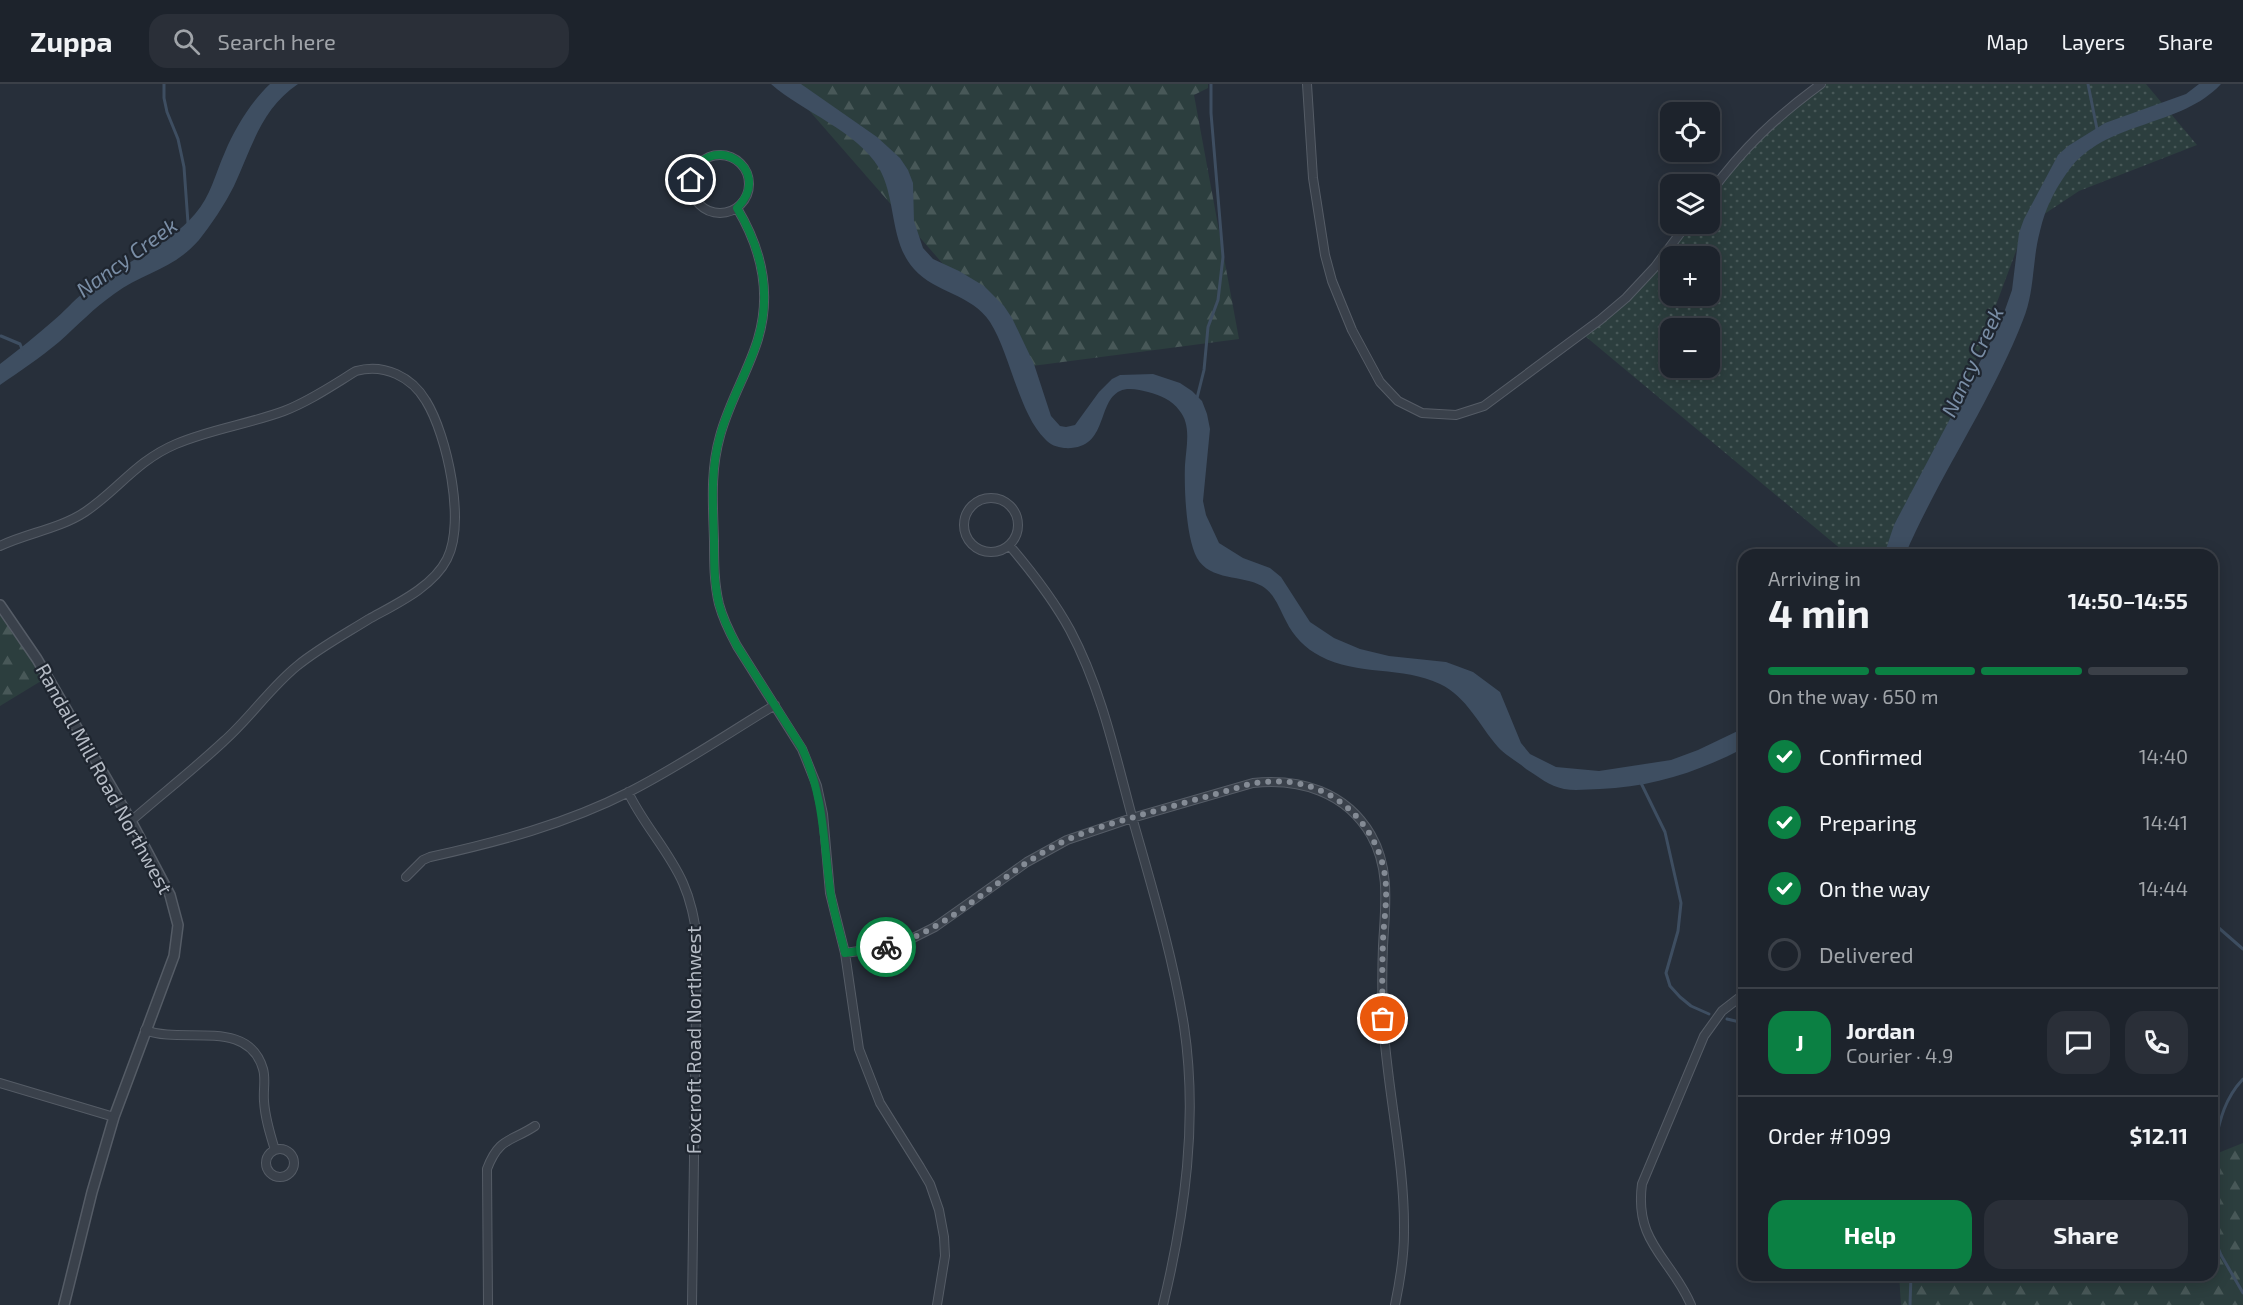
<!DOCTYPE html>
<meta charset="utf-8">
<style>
:root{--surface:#1d232c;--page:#2a2f38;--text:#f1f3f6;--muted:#a0a4a9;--line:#3b4048;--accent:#0b8043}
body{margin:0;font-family:"Exo 2",sans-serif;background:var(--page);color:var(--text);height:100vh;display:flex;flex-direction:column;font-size:22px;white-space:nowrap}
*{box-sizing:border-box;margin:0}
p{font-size:20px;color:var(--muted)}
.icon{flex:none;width:33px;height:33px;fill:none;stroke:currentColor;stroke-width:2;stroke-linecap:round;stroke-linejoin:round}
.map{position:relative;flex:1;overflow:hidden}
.drawer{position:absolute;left:1738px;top:465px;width:480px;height:732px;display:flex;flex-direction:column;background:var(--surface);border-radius:18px;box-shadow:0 3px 15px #0003,0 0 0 2px var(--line)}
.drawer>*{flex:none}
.buttons{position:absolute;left:1660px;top:18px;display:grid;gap:12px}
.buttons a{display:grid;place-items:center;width:60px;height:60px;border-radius:12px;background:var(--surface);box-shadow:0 3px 15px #0003,0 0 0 2px var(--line);font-size:30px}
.pin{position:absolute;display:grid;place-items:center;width:51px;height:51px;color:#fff;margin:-26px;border:3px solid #fff;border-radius:50%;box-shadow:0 2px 6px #0007}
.courier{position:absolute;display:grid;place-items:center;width:60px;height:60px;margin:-30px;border:4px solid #0b8043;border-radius:50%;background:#fff;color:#222;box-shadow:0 2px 8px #0007}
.overview em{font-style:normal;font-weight:700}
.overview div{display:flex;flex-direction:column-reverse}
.overview{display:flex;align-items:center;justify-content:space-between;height:102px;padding:0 30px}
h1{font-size:39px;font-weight:700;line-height:45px}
.bar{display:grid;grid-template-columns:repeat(4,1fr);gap:9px 6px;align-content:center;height:72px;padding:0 30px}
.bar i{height:8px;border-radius:4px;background:var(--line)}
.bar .on{background:var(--accent)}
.bar p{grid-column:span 4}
.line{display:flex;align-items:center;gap:15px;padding:0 30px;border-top:2px solid var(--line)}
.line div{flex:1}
.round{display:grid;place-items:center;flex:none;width:63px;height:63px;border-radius:18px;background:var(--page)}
ol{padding:0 30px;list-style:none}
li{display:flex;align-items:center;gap:18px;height:66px}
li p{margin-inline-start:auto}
li .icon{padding:6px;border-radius:50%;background:var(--accent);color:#fff;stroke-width:4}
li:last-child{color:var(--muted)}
li i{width:33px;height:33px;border:3px solid var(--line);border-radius:50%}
.button{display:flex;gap:12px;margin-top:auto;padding:12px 30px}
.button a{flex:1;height:69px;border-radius:18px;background:var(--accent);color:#fff;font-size:24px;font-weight:700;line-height:69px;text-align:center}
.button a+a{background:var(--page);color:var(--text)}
header{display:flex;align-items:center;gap:36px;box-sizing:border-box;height:84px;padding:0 30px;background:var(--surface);border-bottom:2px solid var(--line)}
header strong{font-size:28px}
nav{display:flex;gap:33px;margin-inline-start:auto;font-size:21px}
.search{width:420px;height:54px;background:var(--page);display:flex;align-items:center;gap:15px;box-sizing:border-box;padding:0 21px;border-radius:18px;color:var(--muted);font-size:22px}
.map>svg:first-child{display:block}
</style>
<header>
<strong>Zuppa</strong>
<div class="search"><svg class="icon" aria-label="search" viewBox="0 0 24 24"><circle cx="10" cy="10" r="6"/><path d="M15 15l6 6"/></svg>Search here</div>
<nav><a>Map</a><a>Layers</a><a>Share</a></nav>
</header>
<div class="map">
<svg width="2243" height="1221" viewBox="0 0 2243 1221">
<defs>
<pattern id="forest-firs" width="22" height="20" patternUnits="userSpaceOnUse" patternTransform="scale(1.5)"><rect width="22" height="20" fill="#2c3e3e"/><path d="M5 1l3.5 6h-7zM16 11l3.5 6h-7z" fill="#485858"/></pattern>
<pattern id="park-dots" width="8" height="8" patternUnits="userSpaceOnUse" patternTransform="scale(1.5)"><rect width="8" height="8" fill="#2c3e3e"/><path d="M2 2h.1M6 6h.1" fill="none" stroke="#485858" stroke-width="1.8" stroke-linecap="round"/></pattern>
</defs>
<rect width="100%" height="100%" fill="#272f3a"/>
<!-- forest -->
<path fill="url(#forest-firs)" d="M786,0H1208V4L1194,11L1239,255L1032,282Z
M0,521L46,594L0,622Z
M2243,1059V1221H1901L1899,1191H2212L2213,1071Z"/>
<!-- park -->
<path fill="url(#park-dots)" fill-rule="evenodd" d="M1823,0H2146L2197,61L2079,107L2025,143L1903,471H1848L1585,252L1650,194L1687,140H1710V107L1721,91ZM1671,172H1710V212H1671ZM1671,244H1710V284H1671Z"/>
<!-- water -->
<path fill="#3e4e61" d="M270,0H298C261,25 252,63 234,102C225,120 211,141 199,156C173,186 144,188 114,210C94,224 78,241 59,258C40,274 20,287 0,301V280C18,266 36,252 53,237C64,228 73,217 83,209C117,182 168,162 195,130C211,112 215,90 225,68C235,44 251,18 270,0Z
M771,0H801L877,53L900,74L908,86L913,99L914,137L923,164L933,175L959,187L984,202L1004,222L1012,234L1034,280L1051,332L1060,342L1066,343L1075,341L1099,308L1112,295L1120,291L1153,290L1180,299L1192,307L1202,317L1207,330L1210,345L1203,417L1206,431L1219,459L1243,474L1270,484L1281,493L1310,538L1334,554L1360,565L1389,572L1446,578L1473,588L1500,608L1521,659L1530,670L1556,683L1599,687L1671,676L1698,666L1744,644V664C1698,688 1652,703 1600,705C1588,705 1576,707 1564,705C1549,702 1539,693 1526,685C1517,677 1506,672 1498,663C1479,641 1467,613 1440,600C1403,582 1357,592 1320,572C1306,565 1293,552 1286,537C1279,524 1275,510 1262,502C1243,491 1210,497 1197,474C1186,454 1184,404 1185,381C1186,363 1192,341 1179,326C1172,316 1160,311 1148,308C1140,306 1128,303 1120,307C1096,318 1109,367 1064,364C1057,363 1050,361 1045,355C1019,330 1010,269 990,238C972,210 935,209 914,185C889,157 897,116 879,84C857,47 803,28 771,0Z
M2199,0H2221C2181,43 2111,36 2072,82C2057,101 2045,124 2040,147C2032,176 2035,207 2023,236C1991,318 1940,390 1905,471H1884L1894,441L2000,240L2012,206L2019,149L2024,135L2058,71L2068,62L2105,39L2186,10Z"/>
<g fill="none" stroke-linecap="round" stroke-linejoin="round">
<!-- stream -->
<path stroke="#3e4e61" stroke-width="3" d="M164,0V14L167,28L178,55L184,83L188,139
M2088,0L2097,45
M1,252L20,260L22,265
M1197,314L1204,286L1208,243L1218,216L1223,173L1211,29V0
M1641,699L1665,748L1681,819L1678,847L1666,889L1670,902L1680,913L1691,922L1709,930
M2212,838L2243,865
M1727,935L1744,939
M2212,1071C2219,1042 2222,1017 2243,995
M2212,1149L2221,1171L2243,1209
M1910,1221L1911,1191"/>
<!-- minor casing -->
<g stroke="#555c66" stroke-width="10">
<path id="minor" d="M1307,0L1313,94L1325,171L1332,197L1352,246L1380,298L1398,317L1422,329L1456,331L1484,322L1600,236L1626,214L1655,183L1687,140
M691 100a29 29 0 1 1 58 0a29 29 0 1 1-58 0Z
M1710,109C1744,63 1776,33 1821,0
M737,124C761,164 772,208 758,255C748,288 729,318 720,352C710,387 713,421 714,457C714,478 714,499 719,520C723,535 730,549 737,562L802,665L817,702L823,730L830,809L845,869L859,965L880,1019L920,1083L930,1100L939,1126L944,1153L945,1172L937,1221
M964 441a27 27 0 1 1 54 0a27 27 0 1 1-54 0Z
M1009,461C1032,488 1053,515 1070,546C1102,606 1116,674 1134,740C1153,807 1173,873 1184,942C1198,1036 1185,1130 1163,1221
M0,462C27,449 59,445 85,428C118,406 136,377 176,360C211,345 249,340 284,327C310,317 333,301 356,287C384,279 412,293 426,317C447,351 466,438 447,475C433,503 396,520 369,535C345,550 319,564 297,582C270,604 250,634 224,657C194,685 162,710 131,737
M628,708C643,740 669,767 683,799C691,817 694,834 697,853L692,1221
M406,793L423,776L430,773C498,758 566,740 629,708C680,682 727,650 775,621
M845,869L887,863L903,859L935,843L1027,778L1067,756L1132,734L1253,699C1300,694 1346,708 1371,751C1391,786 1385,824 1383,862C1382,887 1382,911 1383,935C1387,1007 1405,1077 1404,1149C1404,1173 1400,1197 1395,1221
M145,946C183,961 248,933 263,985C266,995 263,1006 264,1017C265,1034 270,1050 275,1066
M0,999L114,1033
M266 1079a14 14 0 1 1 28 0a14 14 0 1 1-28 0Z
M488,1221L487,1085C499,1053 511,1058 535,1042
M1691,1221C1671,1174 1634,1159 1642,1100L1704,952L1722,927L1744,910"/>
</g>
<!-- tertiary casing -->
<g stroke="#555c66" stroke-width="12">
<path id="tertiary" d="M0,521L37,575L131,737L170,811L178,841L174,872L114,1033L92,1108L64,1221"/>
</g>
<!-- minor -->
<use href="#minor" stroke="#3a414b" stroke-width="8"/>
<!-- tertiary -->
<use href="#tertiary" stroke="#3a414b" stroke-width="9"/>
</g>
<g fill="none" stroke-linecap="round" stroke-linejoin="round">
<!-- done -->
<path stroke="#848b95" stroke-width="6" stroke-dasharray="0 10.8" d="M886,863C948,847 995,795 1049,765C1078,748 1112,740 1144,730C1180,720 1217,710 1253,699C1267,698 1281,696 1295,699C1341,706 1378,745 1385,792C1388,813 1384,835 1383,856C1382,883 1382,909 1383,935"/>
<!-- route -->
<path stroke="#0b8043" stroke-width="8" d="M691,96C706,43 777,84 737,124C761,164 772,208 758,255C748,288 729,318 720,352C710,387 713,421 714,457C714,478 714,499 719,520C723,535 730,549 737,562L802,664C824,713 823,754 830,805C833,827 840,848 845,869L886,863"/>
</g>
<g text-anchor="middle" stroke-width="4.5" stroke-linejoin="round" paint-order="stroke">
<!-- street labels -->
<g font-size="20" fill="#b6bcc6" stroke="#1f2630">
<text transform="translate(104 695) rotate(61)" y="7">Randall Mill Road Northwest</text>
<text transform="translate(694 956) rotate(-90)" y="7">Foxcroft Road Northwest</text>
</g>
<!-- water labels -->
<g font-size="21" font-style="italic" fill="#7a8ea6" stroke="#1f2630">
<text transform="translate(127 174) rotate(-36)" y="7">Nancy Creek</text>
<text transform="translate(1973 278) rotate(-65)" y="7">Nancy Creek</text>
</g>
</g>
</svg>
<div class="buttons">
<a><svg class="icon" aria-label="locate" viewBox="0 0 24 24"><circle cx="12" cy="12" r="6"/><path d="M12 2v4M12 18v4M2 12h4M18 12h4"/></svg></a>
<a><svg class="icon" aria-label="layers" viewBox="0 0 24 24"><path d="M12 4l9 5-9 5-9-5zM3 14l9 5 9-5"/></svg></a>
<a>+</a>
<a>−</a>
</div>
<div class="pin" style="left:1383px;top:935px;background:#ea580c"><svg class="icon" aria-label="bag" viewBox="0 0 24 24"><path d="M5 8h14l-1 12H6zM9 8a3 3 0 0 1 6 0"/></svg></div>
<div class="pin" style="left:691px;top:96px;background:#1f2937"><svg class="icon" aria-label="home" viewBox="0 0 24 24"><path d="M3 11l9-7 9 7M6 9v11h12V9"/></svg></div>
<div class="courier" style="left:886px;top:863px"><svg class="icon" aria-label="bike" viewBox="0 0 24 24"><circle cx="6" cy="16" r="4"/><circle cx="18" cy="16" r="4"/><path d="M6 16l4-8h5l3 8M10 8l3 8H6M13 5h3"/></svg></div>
<section class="drawer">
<div class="overview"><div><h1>4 min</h1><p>Arriving in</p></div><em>14:50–14:55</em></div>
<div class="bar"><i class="on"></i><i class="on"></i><i class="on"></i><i></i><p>On the way · 650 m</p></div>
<ol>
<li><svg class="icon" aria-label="check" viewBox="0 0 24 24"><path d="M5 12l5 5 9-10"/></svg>Confirmed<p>14:40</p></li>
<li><svg class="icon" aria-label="check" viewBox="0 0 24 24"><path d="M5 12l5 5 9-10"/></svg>Preparing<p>14:41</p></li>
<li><svg class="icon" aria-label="check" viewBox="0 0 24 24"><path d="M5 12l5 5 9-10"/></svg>On the way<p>14:44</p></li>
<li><i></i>Delivered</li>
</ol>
<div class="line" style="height:108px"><b class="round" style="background:var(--accent);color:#fff">J</b><div><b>Jordan</b><p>Courier · 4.9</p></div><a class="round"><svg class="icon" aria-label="chat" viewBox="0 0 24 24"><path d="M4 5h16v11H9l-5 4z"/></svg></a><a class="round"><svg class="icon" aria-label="phone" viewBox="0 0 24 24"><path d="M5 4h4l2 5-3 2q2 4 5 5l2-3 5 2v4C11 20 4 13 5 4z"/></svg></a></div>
<div class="line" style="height:78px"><div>Order #1099</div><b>$12.11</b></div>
<div class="button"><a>Help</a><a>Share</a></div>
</section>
</div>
